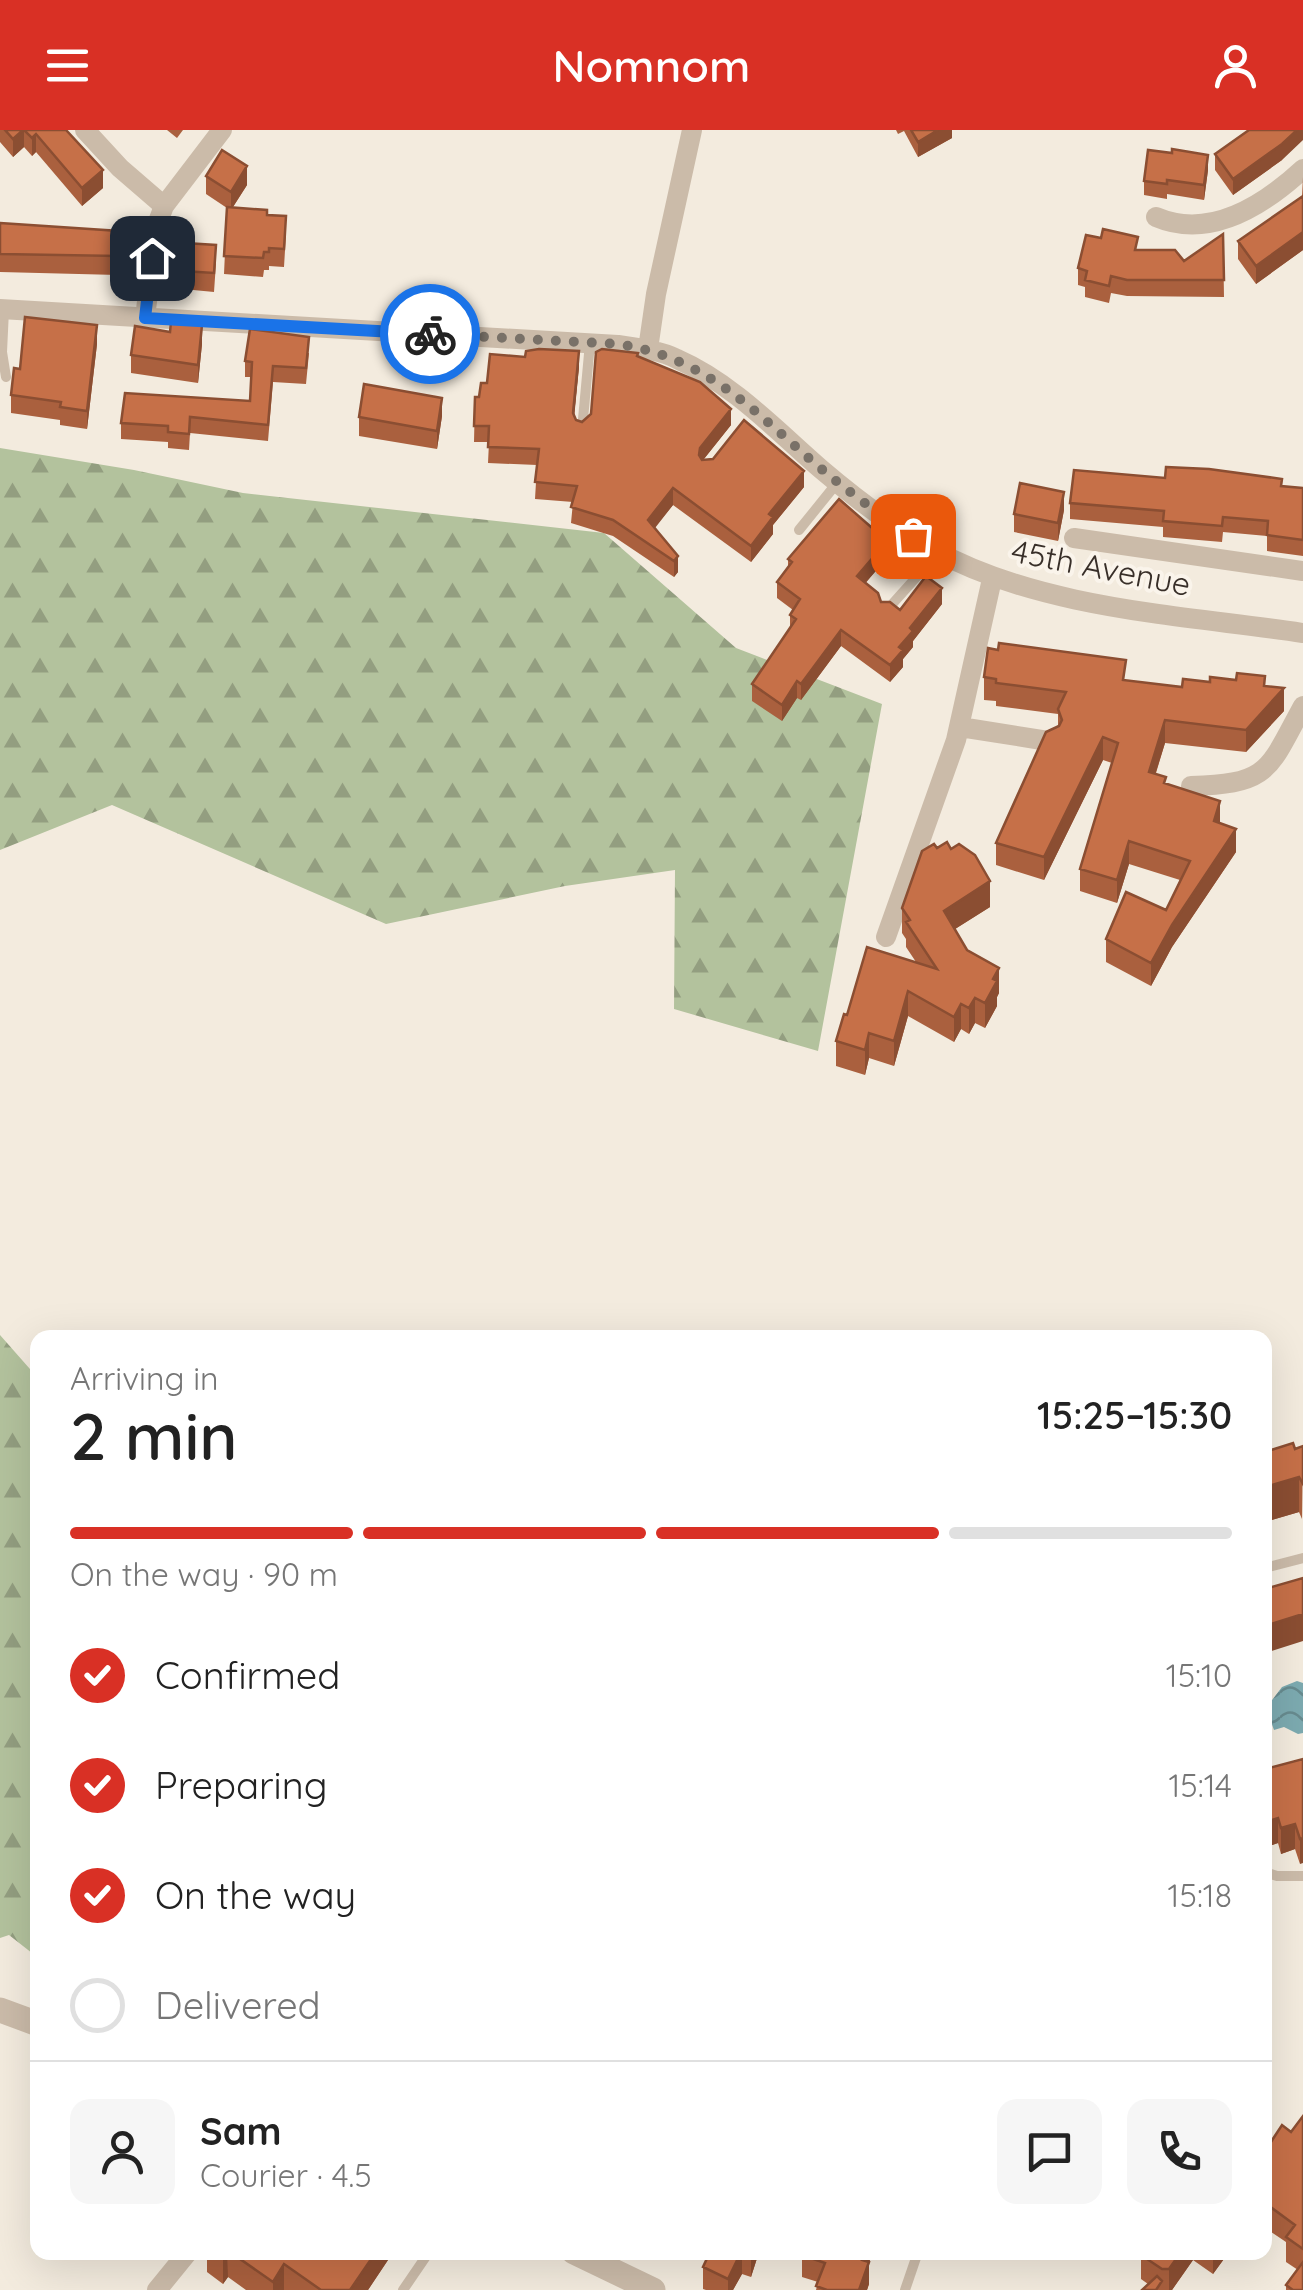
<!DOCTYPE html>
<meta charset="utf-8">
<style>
:root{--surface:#fff;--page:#f6f6f6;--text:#222;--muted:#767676;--line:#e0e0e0;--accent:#d93025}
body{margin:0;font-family:Quicksand,sans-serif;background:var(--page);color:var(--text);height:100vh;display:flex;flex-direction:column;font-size:38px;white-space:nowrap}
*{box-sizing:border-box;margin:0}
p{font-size:32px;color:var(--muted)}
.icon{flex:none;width:55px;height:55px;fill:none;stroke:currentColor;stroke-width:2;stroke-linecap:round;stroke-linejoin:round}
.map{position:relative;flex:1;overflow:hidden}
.drawer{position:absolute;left:30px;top:1200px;width:1242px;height:930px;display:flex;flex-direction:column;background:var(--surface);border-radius:20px;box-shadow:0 10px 40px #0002}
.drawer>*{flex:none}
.pin{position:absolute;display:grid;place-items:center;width:85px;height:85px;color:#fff;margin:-42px;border-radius:20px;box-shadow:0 5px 15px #0006}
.courier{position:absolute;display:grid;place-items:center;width:100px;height:100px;margin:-50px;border:8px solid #1a73e8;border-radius:50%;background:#fff;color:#222;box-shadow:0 2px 12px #0007}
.headline em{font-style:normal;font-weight:600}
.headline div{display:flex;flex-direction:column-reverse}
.headline{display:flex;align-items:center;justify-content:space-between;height:170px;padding:0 40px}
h1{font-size:65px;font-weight:600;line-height:75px}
.bar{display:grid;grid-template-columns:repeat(4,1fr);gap:15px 10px;align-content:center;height:120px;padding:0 40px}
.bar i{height:12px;border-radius:8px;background:var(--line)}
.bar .on{background:var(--accent)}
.bar p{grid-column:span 4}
.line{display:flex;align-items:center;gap:25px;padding:0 40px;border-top:2px solid var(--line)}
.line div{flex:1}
.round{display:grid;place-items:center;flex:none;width:105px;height:105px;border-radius:20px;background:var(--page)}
ol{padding:0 40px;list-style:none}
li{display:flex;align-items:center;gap:30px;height:110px}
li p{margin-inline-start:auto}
li .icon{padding:10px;border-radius:50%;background:var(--accent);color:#fff;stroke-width:4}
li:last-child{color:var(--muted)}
li i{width:55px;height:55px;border:5px solid var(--line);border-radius:50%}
header{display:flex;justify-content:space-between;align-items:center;height:130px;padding:0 40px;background:var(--accent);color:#fff;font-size:45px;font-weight:600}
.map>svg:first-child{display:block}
</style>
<header><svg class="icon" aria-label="menu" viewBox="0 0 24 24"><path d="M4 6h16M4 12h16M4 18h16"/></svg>Nomnom<svg class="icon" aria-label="person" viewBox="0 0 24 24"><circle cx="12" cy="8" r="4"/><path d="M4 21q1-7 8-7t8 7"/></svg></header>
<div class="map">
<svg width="1303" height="2160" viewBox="0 0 1303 2160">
<defs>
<pattern id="forest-firs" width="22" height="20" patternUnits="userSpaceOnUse" patternTransform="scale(2.5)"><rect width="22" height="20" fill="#b3c29d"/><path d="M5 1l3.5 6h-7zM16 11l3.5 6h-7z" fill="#939e80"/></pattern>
<pattern id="water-waves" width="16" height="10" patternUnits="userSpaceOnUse" patternTransform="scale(2.5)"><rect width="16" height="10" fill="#7caab0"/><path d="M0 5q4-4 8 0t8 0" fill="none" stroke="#678b8f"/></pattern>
</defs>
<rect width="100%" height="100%" fill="#f3ebde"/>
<!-- forest -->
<path fill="url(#forest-firs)" d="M0,318L134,340L243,363L604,403L736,518L882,574L818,921L674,879L675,740L565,756L386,794L112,675L0,720Z
M0,1205L37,1247V1827L9,1805L0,1808Z"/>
<!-- water -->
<path fill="url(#water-waves)" d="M1297,1551L1303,1553V1603L1298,1604L1284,1597L1274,1600L1266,1578L1282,1557Z"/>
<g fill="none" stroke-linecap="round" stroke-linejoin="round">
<!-- service -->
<path stroke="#cbbba9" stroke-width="10" d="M4,180L2,222L6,247
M582,300L590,213
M799,400L837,353
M886,481L938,423
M1265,1438L1303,1428
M1265,1742L1277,1746H1303
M403,2160L429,2122
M905,2160L918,2122"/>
<!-- minor -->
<path stroke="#cbbba9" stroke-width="20" d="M85,0L120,38L164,76L156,97L145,188
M164,76L222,0
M1156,87C1210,110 1263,76 1303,39
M0,179L618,215C638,218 659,220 677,229C732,253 777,301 822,340C856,369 895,398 934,420C1041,479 1182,485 1303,503
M648,219L656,164L692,0
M1074,408L1303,441
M960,597L1048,611
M1191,656C1270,654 1268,640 1303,576
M886,807L956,610L992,449
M157,2160L188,2122"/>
<!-- tertiary -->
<path stroke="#cbbba9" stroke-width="25" d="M0,1880L38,1894
M574,2122L653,2160"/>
</g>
<!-- wall -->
<path fill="#aa603e" d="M0,0H66L103,58L82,76L36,22L32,26L24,17L13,27L0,12Z
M167,0H183L177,8Z
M896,0H952V8L918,27L904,1L898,4Z
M1215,24L1282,30L1233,65L1215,40Z
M1208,40L1204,70L1167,64V69L1144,65V51Z
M206,46L247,55L233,77L267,85L286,104L284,137L269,136V140H264L263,147L224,144L227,78L206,64Z
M1303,47V120L1256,154L1238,129V111L1302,66Z
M0,93L119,119L118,145L0,142Z
M1223,104L1224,167L1127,166L1111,163L1109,173L1085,167V157L1078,155V138L1138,120L1184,131Z
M216,133L214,162L183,159V141Z
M97,214L87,299L60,295V290L11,283V265L20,239Z
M202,214L198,253L131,243V225Z
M309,223L306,254L273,252L268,311L190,303L189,320L168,318V312L121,309V293L250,271L252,247H245V231Z
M637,226L731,295L703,330L804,357L773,395V404L751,432L673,375L654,398L678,426V442L674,447L613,406L571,393L573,372L535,369L537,335L488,333L489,312H474L475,267H479L487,253L579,237L574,286L576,290L582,292L591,284Z
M442,286L437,319L359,306V287Z
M1165,348L1303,358V426L1267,421V406L1223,402L1222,412L1163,407V397L1070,389V373Z
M1064,380L1058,411L1014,402V384Z
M887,428L865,453L881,472L900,480L942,474L913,511V517L903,529V537L890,552L841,516L801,570L797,568L782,591L752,571V554L790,498V485L793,480L777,468V452L788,438V429Z
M984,547L1126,551L1182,557L1210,552L1265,556L1284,581L1246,622L1165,613L1156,643L1166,654L1220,693L1236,722L1172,817L1151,856L1106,832V809L1166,780L1180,750L1129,734L1117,773L1080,761V739L1112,633L1103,630L1044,750L996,735V713L1058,597V584L996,576V571L984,570Z
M937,718L990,777L955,799L967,820L999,863L997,867V876L985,898L975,893L969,904L961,899L954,912L908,886L894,936L869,928L865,945L836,936V911L847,885L916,832L906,817V809L902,803V778Z
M1303,1316L1302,1389L1299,1382L1265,1392V1322L1295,1319Z
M1303,1629L1300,1734L1295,1719L1281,1724L1278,1713L1266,1717L1265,1712V1639Z
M1303,1986V2160H1286V2155L1298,2140L1286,2132V2112L1265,2098V2021L1291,2002Z
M207,2122H390V2127L368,2160H246L228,2147L223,2154L207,2142Z
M710,2122H759L751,2147L742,2144L733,2160H706L703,2159V2137Z
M1143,2122H1229L1213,2144L1193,2130L1172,2160H1142L1148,2154L1141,2149V2125Z
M802,2125L869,2134V2154L867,2160H816L818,2152L802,2147Z"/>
<!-- shaded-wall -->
<path fill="#8b4e32" d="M24,0V17L13,27V9Z
M938,0H952V8L918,27V12Z
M1297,0H1303V10L1282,30L1233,65V49Z
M36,4V22L32,26V8Z
M1208,25V40L1204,70V55Z
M247,36V55L231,80V62Z
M103,40V58L82,76V58Z
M1303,102V120L1256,154V136Z
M97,195V214L87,299V281Z
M202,195V214L198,253V235Z
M579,221V237L573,299V283Z
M442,268V286L437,319V301Z
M731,279V295L700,334L699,341L700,318Z
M804,341V357L773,395V404L751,432V416L769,384Z
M673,358V375L648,407V390Z
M1064,362V380L1058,411V393Z
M887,411V428L857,463V446Z
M678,426V442L674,447V431Z
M942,458V474L913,511V517L903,529V537L890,552V535L899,517L910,498Z
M841,500V516L801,570V554Z
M797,551V568L782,591V575Z
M1284,558V581L1246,622V600Z
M1165,590V613L1149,664V642Z
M1103,607V630L1044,750V727Z
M1220,671V693L1214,691Z
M1236,699V722L1172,817L1151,856V833L1172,795Z
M1129,711V734L1117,773V750Z
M990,751V777L944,806V781Z
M999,838V863L997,867V876L985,898V873L993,849Z
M908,861V886L894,936V911Z
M975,868V893L969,904V878Z
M961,874V899L954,912V887Z
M869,903V928L865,945V920Z
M1299,1347V1382L1265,1392V1357Z
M1303,1484V1511L1265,1523V1496Z
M1278,1688V1713L1266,1717V1692Z
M1295,1694V1719L1281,1724V1698Z
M1303,1708V1733L1300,1734V1709Z
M227,2122L228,2147L223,2154V2127Z
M376,2122H390V2127L368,2160H350Z
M742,2122V2144L733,2160H728V2149Z
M752,2122H759L751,2147V2125Z
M865,2122H872L869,2134V2154L867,2160H859L862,2130Z
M1181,2122H1193V2130L1172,2160H1169V2139Z
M1213,2122H1229L1213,2144Z
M284,2134V2160H273V2152Z"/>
<!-- building -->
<path fill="#c67048" stroke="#8b4e32" stroke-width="2.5" d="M5,0H23L13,9Z
M24,0H66L103,40L82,58L36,4L32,8Z
M911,0H938L918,12Z
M1249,0H1297L1282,14L1233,49L1215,24Z
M1172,19L1208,25L1204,55L1167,50V54L1144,51L1148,20L1172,23Z
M222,20L247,36L231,62L206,46Z
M1303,66V102L1256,136L1238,111Z
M227,77L267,80V85L286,86L284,119L269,118V122H264L263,128L224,126Z
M0,93L119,101L118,126L0,124Z
M1103,99L1138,107L1135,120H1175L1184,131L1223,104L1224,150H1127L1111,146L1109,156L1085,150L1087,141L1078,138L1086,105L1101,108Z
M185,113L216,115L214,143L183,141Z
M25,187L97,195L87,281L60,277L61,272L11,265L14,238L20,239Z
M171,192L202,195L198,235L131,225L135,196L170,202Z
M250,199L309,207L306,238L273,236L268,295L190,287L189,304L168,302V296L121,293L125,263L250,271L252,232L245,231Z
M539,219L579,221L573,283L576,290L582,292L591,284L596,222L602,219L638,223L637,226L700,252L731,279L700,318L699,325L702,330L713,329L744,290L804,341L769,384L773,387L751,416L673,358L648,390L678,426L674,431L613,390L571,377L577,356L535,352L539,319L488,317L489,296H474L475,267H479L481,253H487L490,224L525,227L526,221Z
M364,254L442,268L437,301L359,287Z
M1166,337L1209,339L1282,349L1281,356L1303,358V410L1267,405L1268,391L1223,387L1222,396L1163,391L1164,381L1070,373L1074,340L1165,348Z
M1020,353L1064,362L1058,393L1014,384Z
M839,369L887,411L857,446L878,463L881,472H890L900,480L926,446L942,458L910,498L913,501L899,517L903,520L890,535L841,500L801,554L797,551L782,575L752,554L796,489L790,485L800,469L777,452L792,432L788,429Z
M999,513L1126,530L1123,550L1182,557L1183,549L1210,552V547L1236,550L1237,543L1265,546L1264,556L1284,558L1246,600L1165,590L1149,642L1166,647L1164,653L1220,671L1214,691L1236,699L1172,795L1151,833L1106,809L1126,762L1166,780L1190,731L1129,711L1117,750L1080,739L1118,613L1103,607L1044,727L996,713L1046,602L1059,596L1062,590L1058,579L1066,562L996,553V549L984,547L988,518L998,520Z
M947,712L951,719L959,714L975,725L990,751L944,781L967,820L999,838L993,849L997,851L985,873L975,868L969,878L961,874L954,887L908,861L894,911L869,903L865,920L836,911L844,884L847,885L867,817L937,839L906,792L910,790L902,778L922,721L934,714L937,718Z
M1293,1313L1295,1319L1303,1316V1354L1299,1347L1265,1357V1322Z
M1303,1448V1484L1265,1496V1459Z
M1303,1629V1708L1300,1709L1295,1694L1281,1698L1278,1688L1266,1692L1265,1639Z
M1303,1986V2119L1286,2107L1295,2095L1265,2073V2021L1282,1995L1291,2002Z
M230,2122H376L350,2160H321L284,2134L273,2152Z
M710,2122H741L728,2149L703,2137Z
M802,2122H865L862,2130L869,2132L859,2160H827L816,2156L825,2133L802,2125Z
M1143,2122H1181L1169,2139H1162L1141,2125Z
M1303,2132V2160H1293L1286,2155Z
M1157,2146L1162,2151L1156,2160H1142Z"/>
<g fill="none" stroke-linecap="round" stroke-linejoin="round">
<!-- done -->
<path stroke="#797168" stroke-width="10" stroke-dasharray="0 18" d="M430,204L618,214C710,228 758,286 825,342C853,365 883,387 913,406"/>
<!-- route -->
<path stroke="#1a73e8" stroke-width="12" d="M152,128L145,188L430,204"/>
</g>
<g text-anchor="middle" stroke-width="8" stroke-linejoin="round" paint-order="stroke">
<!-- street labels -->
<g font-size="32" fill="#382f29" stroke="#faf4eb">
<text transform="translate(1101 438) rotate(11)" y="11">45th Avenue</text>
</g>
</g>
</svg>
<div class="pin" style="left:913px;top:406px;background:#ea580c"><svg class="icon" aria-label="bag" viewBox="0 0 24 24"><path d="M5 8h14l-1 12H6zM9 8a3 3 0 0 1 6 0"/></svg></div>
<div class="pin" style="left:152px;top:128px;background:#1f2937"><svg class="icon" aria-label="home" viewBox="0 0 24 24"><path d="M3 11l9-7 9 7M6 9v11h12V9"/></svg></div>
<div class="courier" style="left:430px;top:204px"><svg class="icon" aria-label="bike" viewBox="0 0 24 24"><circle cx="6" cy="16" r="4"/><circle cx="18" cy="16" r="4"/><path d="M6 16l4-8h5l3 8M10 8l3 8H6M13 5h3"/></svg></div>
<section class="drawer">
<div class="headline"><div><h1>2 min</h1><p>Arriving in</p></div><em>15:25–15:30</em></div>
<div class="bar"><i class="on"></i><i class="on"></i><i class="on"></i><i></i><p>On the way · 90 m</p></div>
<ol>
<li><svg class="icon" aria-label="check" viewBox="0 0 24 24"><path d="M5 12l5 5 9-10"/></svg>Confirmed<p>15:10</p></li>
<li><svg class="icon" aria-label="check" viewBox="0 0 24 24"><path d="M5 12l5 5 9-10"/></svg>Preparing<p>15:14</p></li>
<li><svg class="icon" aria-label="check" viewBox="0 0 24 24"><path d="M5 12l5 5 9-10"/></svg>On the way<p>15:18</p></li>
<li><i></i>Delivered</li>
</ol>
<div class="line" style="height:180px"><a class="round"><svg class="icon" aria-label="person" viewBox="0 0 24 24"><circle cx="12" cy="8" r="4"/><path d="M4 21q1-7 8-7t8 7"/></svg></a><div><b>Sam</b><p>Courier · 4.5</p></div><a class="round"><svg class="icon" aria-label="chat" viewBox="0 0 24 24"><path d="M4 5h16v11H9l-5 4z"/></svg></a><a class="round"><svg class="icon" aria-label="phone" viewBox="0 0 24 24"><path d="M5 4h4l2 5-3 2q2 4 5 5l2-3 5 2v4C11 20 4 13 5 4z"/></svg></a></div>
</section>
</div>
